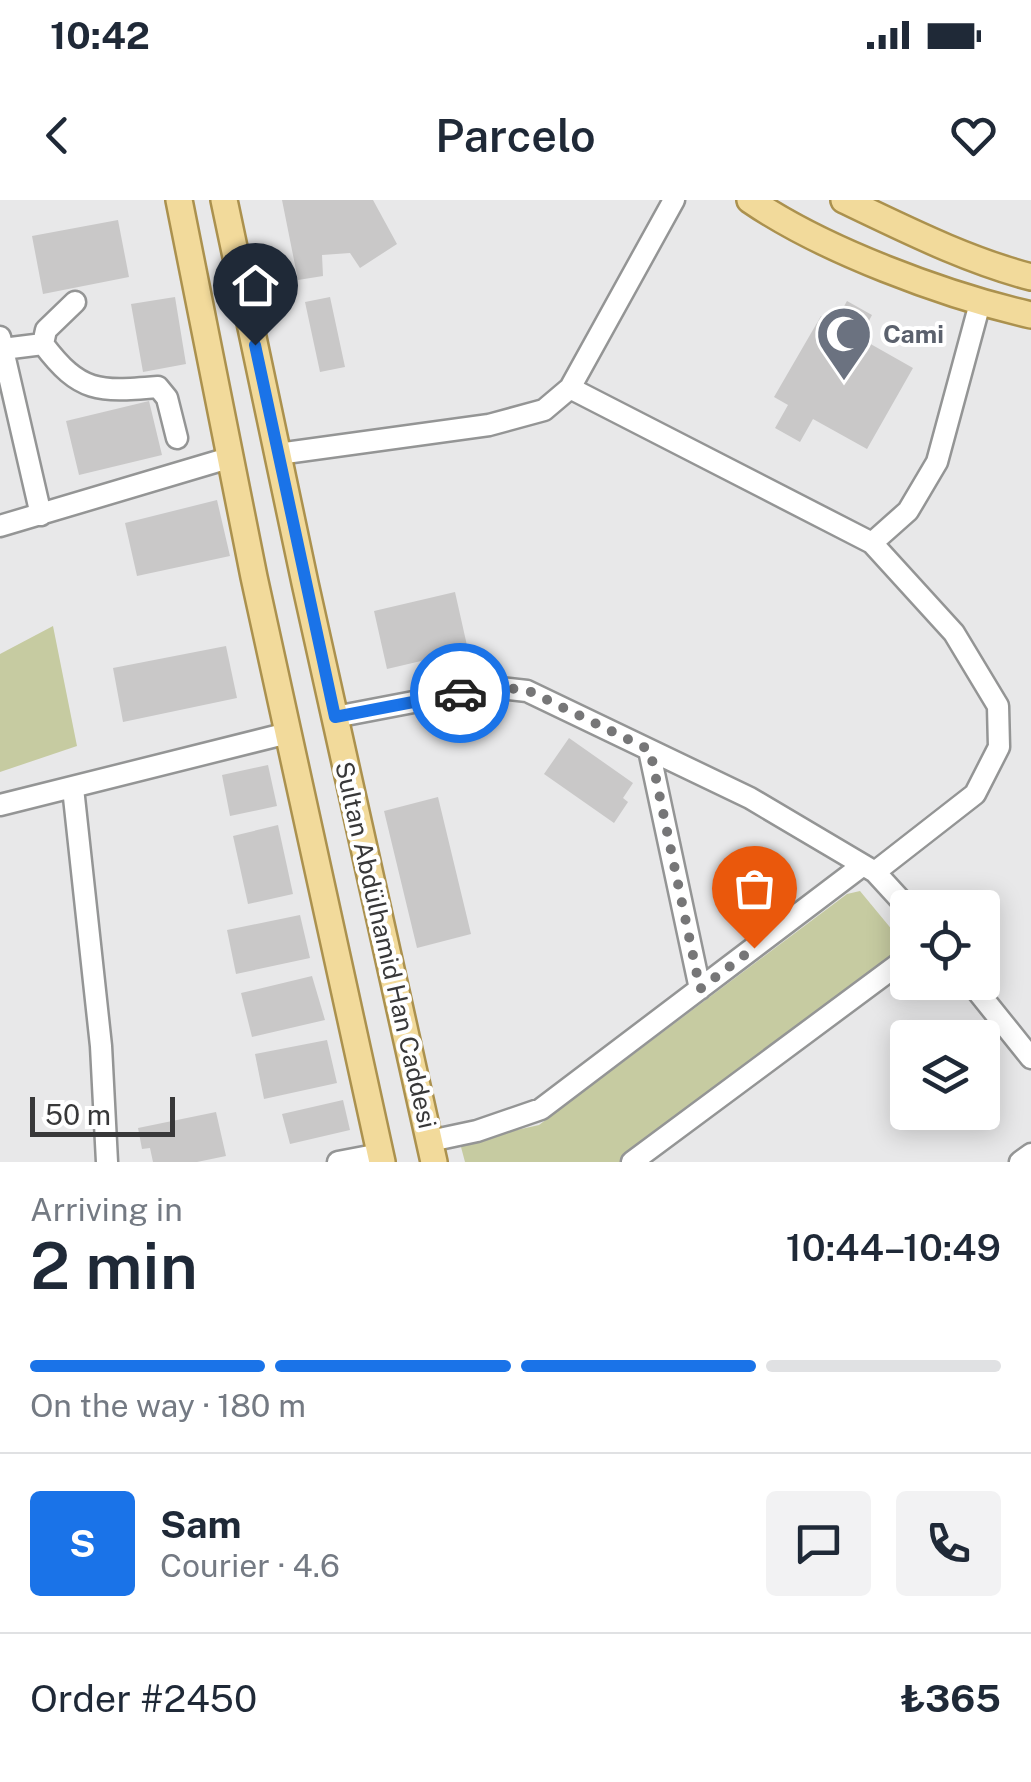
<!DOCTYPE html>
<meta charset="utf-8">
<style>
:root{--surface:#fff;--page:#f2f2f3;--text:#1f2937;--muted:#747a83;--line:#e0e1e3;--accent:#1a73e8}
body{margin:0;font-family:"Public Sans",sans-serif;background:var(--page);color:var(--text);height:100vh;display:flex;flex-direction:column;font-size:38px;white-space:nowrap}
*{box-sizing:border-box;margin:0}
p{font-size:32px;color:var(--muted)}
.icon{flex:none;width:55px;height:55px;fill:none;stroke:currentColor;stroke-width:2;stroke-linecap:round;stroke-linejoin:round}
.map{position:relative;height:962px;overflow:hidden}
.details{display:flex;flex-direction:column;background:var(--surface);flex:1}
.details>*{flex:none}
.tools{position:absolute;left:890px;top:690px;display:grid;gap:20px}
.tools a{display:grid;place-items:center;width:110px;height:110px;border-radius:10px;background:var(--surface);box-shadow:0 5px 25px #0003;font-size:50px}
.scale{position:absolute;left:30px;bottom:25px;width:145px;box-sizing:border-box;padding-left:10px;border:5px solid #383839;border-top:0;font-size:28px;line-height:35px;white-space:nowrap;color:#383839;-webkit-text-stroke:8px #fff;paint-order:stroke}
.pin{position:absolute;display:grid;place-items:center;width:85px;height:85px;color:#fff;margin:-102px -42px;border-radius:50% 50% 50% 0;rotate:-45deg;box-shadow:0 0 10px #0007}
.pin .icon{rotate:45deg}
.courier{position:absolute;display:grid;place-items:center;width:100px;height:100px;margin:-50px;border:8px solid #1a73e8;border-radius:50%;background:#fff;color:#222;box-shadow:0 2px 12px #0007}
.overview em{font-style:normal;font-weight:600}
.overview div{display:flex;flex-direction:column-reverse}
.overview{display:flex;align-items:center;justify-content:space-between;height:170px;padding:0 30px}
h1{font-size:65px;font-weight:600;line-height:75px}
.bar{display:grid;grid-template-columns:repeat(4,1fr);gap:15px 10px;align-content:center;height:120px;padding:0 30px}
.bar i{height:12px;border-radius:8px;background:var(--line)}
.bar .selected{background:var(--accent)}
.bar p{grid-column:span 4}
.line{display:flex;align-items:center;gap:25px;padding:0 30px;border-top:2px solid var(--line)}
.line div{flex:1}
.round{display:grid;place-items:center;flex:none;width:105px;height:105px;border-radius:10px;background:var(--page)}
.status{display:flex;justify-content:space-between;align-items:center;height:70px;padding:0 50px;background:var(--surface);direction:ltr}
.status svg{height:28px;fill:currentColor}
header{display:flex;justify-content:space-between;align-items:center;height:130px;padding:0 30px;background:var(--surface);font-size:45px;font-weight:600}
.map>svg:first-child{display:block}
</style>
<div class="status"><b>10:42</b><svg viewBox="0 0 49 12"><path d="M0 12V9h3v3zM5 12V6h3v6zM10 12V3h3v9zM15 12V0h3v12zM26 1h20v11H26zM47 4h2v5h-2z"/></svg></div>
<header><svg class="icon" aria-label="back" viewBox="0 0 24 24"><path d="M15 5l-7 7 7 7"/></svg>Parcelo<svg class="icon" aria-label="heart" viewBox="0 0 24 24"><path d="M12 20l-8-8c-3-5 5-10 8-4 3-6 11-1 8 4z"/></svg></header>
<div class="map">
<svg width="1031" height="962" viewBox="0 0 1031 962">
<rect width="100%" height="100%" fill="#e8e8e9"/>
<!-- green -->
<path fill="#c6cba1" d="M53,426L77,546L0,572V454Z
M860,691L903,743L904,749L620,962H465L461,947L465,942L539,925L847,694Z"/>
<!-- building -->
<path fill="#c9c8c8" d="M282,0H373L397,44L360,68L350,53L322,55L323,76L298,80Z
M118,20L129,77L43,94L32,36Z
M175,97L186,164L143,172L131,104Z
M330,97L345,167L320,172L305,102Z
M847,101L872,115L860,138L913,168L867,249L813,219L800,242L775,228L788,205L774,197L821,116L834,124Z
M149,201L162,255L79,275L66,221Z
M217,300L230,356L137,376L125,323Z
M455,392L468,450L387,469L374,411Z
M226,446L237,498L123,522L113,468Z
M569,538L633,583L623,598L628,602L614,623L544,574Z
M268,565L277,606L230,616L222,575Z
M438,597L471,734L417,748L384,611Z
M278,625L293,694L248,704L233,636Z
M300,715L310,758L236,774L227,730Z
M312,776L325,820L252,837L241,793Z
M327,840L337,883L264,899L255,854Z
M343,900L350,930L290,944L282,914Z
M216,912L226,956L197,962H153L150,948L142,949L138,928Z"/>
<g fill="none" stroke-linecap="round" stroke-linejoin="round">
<!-- minor casing -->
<g stroke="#949595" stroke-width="25">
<path id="minor" d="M0,137L41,315
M43,144C80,193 98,192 158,187L167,198L177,238
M3,149L43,144L46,130L75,102
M570,188L872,343L954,433L998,506L999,547L975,594L875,672
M278,254L489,225L544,210L570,188L674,0
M0,326L232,257
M872,343L908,311L937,262L980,103
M335,517L492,487L527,491L750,598L875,672L908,708
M649,550L700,789
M73,588L101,846L107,962
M0,605L288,533
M970,782L1031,858
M430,941L477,931L541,909L863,665
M338,962L380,954
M632,962L908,757
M1020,962L1031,954"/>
</g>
<!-- major casing -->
<g stroke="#ab914e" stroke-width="30">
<path id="major" d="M179,0L254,377L382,962
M224,0L305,383L434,962
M750,0C823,50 944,95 1031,115
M844,0C905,29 966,60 1031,77"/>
</g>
<!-- minor -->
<use href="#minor" stroke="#fff" stroke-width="20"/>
<!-- major -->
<use href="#major" stroke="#f2da9b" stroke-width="25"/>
</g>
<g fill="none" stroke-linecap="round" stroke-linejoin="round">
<!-- done -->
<path stroke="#767677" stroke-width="10" stroke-dasharray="0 18" d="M460,493L492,487L527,490L650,550L700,789L754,748"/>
<!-- route -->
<path stroke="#1a73e8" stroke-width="12" d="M255,145L335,517L460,493"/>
</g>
<!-- icons -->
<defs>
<g id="mosque-pin" transform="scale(2.875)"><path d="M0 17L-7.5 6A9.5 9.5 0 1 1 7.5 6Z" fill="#6b7280" stroke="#fff"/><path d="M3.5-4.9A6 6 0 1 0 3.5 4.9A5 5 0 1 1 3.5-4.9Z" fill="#fff"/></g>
</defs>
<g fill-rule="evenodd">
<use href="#mosque-pin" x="844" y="134"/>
</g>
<g text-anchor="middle" stroke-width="8" stroke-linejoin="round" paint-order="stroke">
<!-- worship labels -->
<g font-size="25" font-weight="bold" fill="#5b616d" stroke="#fff" text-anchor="start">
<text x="883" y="143">Cami</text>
</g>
<!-- street labels -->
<g font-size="25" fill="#383839" stroke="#fff">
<text transform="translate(386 745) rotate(77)" y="9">Sultan Abdülhamid Han Caddesi</text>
</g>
</g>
</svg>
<div class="tools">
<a><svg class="icon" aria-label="locate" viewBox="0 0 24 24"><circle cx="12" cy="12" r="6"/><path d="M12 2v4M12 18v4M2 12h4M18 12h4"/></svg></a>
<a><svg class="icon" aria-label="layers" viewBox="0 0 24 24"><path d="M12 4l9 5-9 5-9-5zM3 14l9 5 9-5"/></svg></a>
</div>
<div class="scale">50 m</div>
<div class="pin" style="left:754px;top:748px;background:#ea580c"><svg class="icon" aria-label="bag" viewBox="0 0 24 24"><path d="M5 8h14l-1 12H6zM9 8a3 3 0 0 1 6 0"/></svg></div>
<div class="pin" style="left:255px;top:145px;background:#1f2937"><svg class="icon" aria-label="home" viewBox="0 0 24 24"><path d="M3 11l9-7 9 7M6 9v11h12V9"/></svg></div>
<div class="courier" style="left:460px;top:493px"><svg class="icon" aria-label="car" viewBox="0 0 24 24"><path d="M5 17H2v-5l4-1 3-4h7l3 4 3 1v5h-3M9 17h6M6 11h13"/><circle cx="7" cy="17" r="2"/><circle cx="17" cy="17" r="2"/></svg></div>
</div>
<section class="details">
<div class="overview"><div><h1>2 min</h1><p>Arriving in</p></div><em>10:44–10:49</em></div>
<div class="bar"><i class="selected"></i><i class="selected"></i><i class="selected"></i><i></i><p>On the way · 180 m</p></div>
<div class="line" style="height:180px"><b class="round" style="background:var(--accent);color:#fff">S</b><div><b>Sam</b><p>Courier · 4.6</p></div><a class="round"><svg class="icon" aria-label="chat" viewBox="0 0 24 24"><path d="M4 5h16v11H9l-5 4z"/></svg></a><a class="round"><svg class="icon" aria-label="phone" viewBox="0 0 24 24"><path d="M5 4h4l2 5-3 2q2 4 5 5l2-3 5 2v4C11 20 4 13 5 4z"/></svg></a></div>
<div class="line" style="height:130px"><div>Order #2450</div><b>₺365</b></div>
</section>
